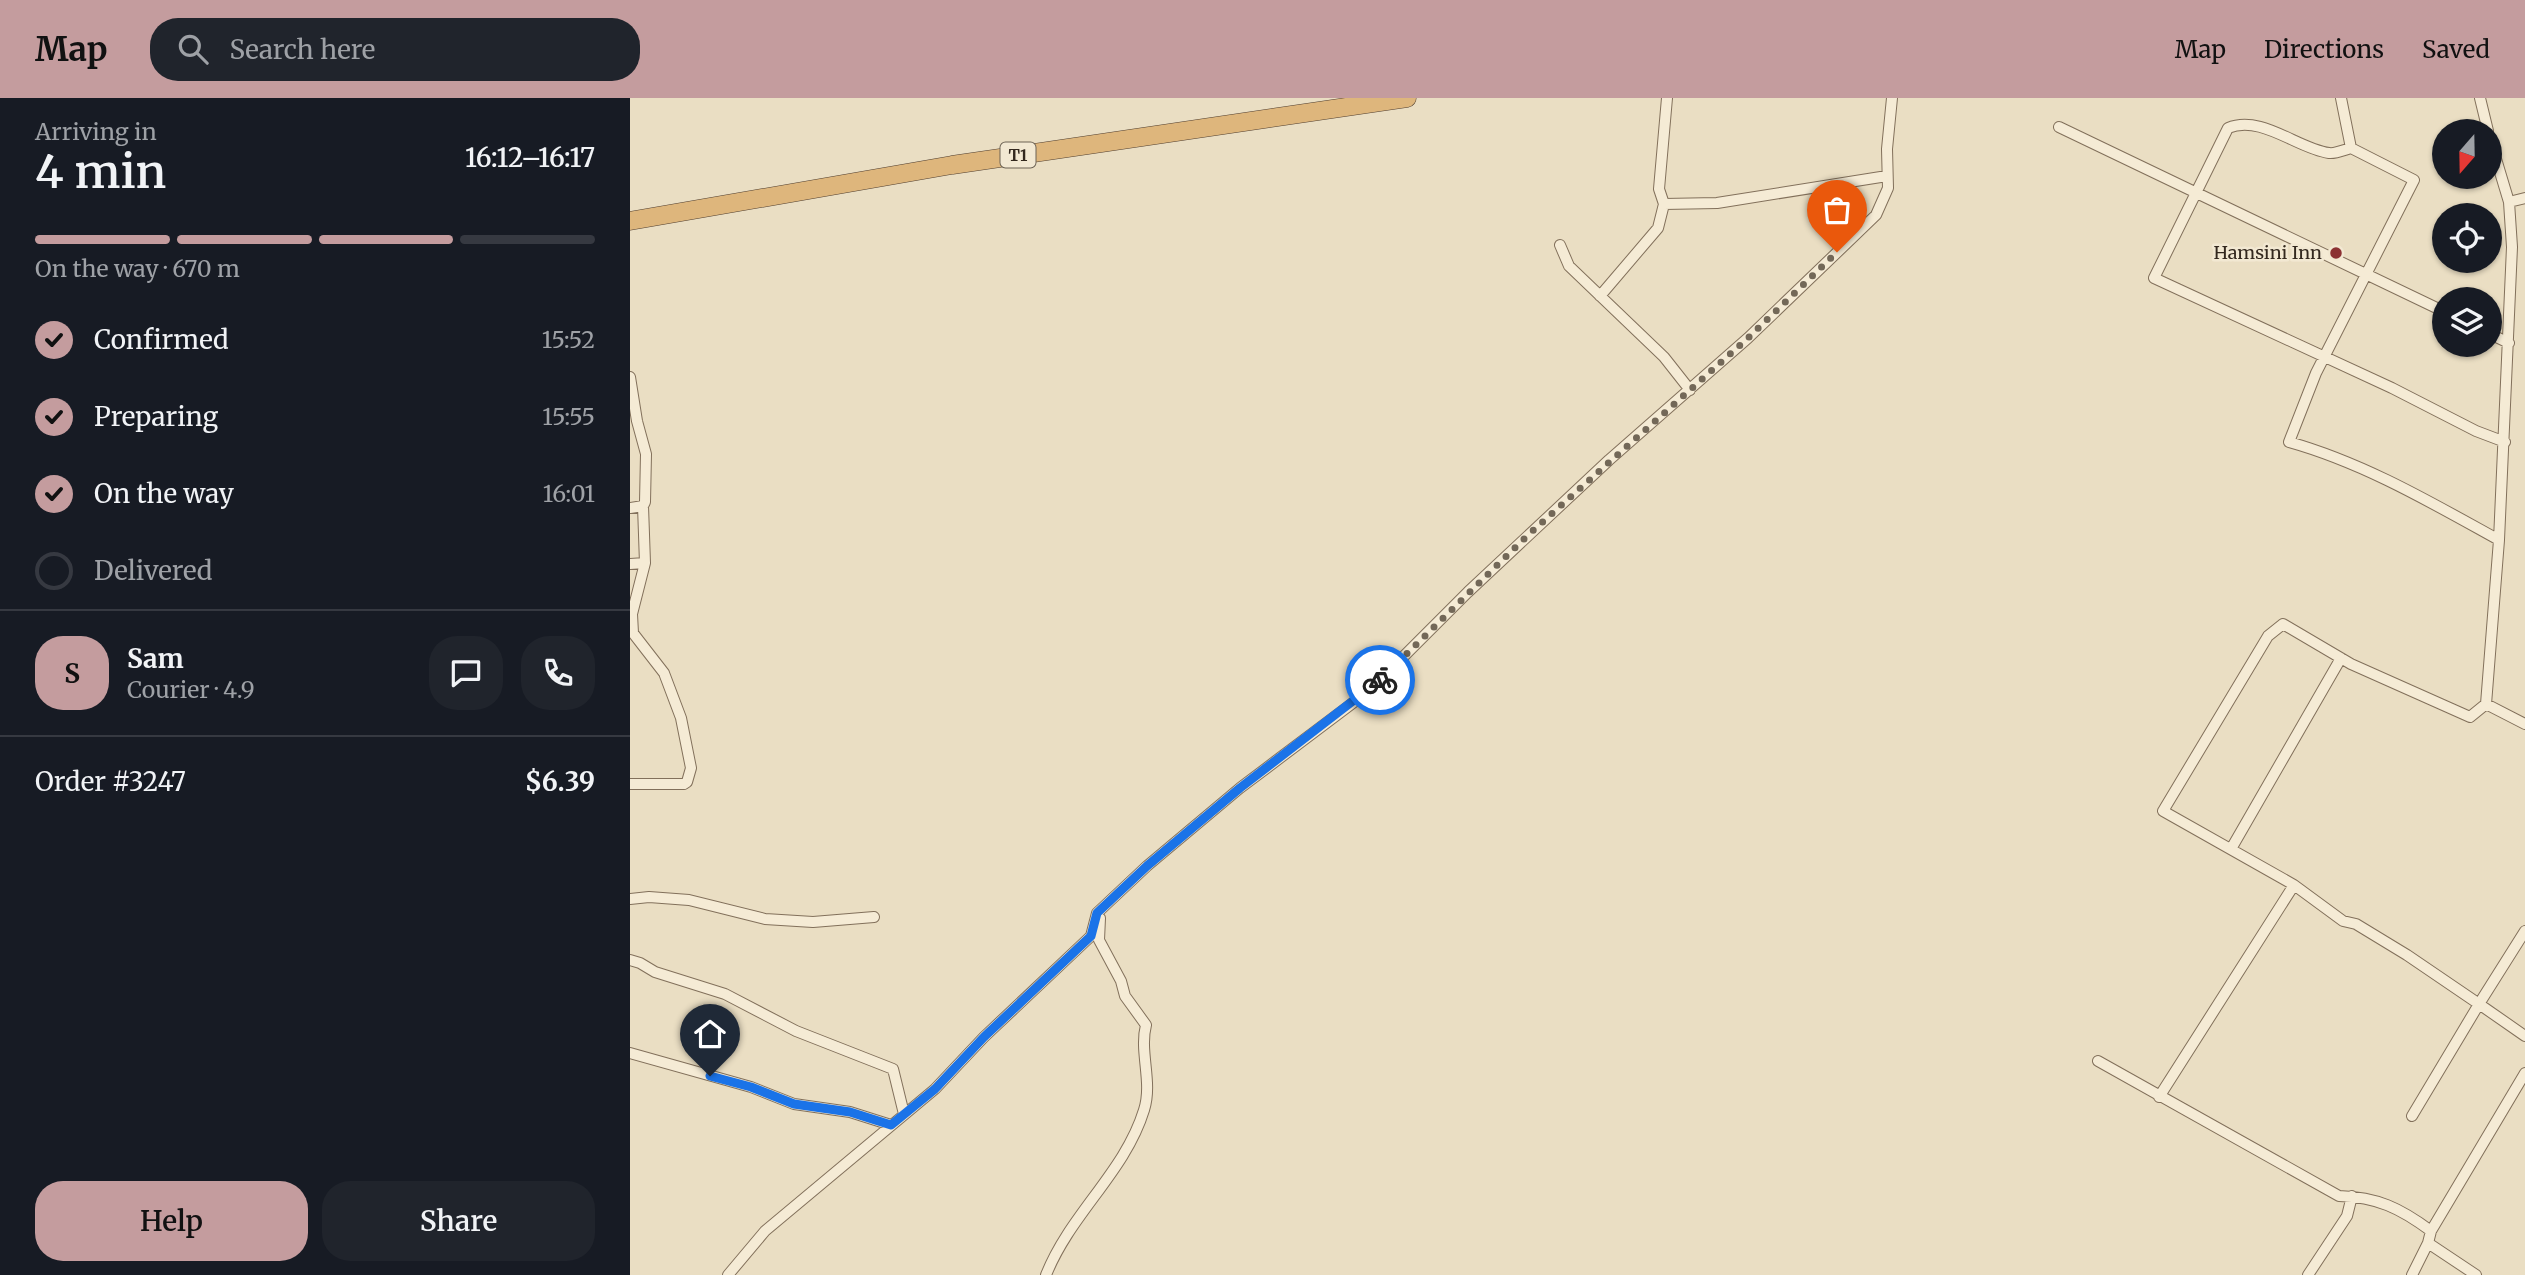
<!DOCTYPE html>
<meta charset="utf-8">
<style>
:root{--surface:#171b24;--page:#20242c;--text:#f1f3f6;--muted:#9ea1a6;--line:#363941;--accent:#c49c9e}
body{margin:0;font-family:Merriweather,serif;background:var(--page);color:var(--text);height:100vh;display:flex;flex-direction:column;font-size:26px;white-space:nowrap}
*{box-sizing:border-box;margin:0}
p{font-size:23px;color:var(--muted)}
.icon{flex:none;width:38px;height:38px;fill:none;stroke:currentColor;stroke-width:2;stroke-linecap:round;stroke-linejoin:round}
.map{position:relative;flex:1;overflow:hidden}
.side{display:flex;flex-direction:column;background:var(--surface);width:630px}
.side>*{flex:none}
.needle{width:46px;rotate:200deg}
.controls{position:absolute;left:1802px;top:21px;display:grid;gap:14px}
.controls a{display:grid;place-items:center;width:70px;height:70px;border-radius:50%;background:var(--surface);box-shadow:0 2px 5px #0004;font-size:35px}
.pin{position:absolute;display:grid;place-items:center;width:60px;height:60px;color:#fff;margin:-72px -30px;border-radius:50% 50% 50% 0;rotate:-45deg;box-shadow:0 0 7px #0007}
.pin .icon{rotate:45deg}
.courier{position:absolute;display:grid;place-items:center;width:70px;height:70px;margin:-35px;border:5px solid #1a73e8;border-radius:50%;background:#fff;color:#222;box-shadow:0 2px 9px #0007}
.head em{font-style:normal;font-weight:600}
.head div{display:flex;flex-direction:column-reverse}
.head{display:flex;align-items:center;justify-content:space-between;height:119px;padding:0 35px}
h1{font-size:46px;font-weight:600;line-height:52px}
.bar{display:grid;grid-template-columns:repeat(4,1fr);gap:10px 7px;align-content:center;height:84px;padding:0 35px}
.bar i{height:9px;border-radius:5px;background:var(--line)}
.bar .on{background:var(--accent)}
.bar p{grid-column:span 4}
.line{display:flex;align-items:center;gap:18px;padding:0 35px;border-top:2px solid var(--line)}
.line div{flex:1}
.round{display:grid;place-items:center;flex:none;width:74px;height:74px;border-radius:28px;background:var(--page)}
ol{padding:0 35px;list-style:none}
li{display:flex;align-items:center;gap:21px;height:77px}
li p{margin-inline-start:auto}
li .icon{padding:7px;border-radius:50%;background:var(--accent);color:#111;stroke-width:4}
li:last-child{color:var(--muted)}
li i{width:38px;height:38px;border:4px solid var(--line);border-radius:50%}
.button{display:flex;gap:14px;margin-top:auto;padding:14px 35px}
.button a{flex:1;height:80px;border-radius:28px;background:var(--accent);color:#111;font-size:28px;font-weight:600;line-height:80px;text-align:center}
.button a+a{background:var(--page);color:var(--text)}
header{display:flex;align-items:center;gap:42px;box-sizing:border-box;height:98px;padding:0 35px;background:var(--accent);color:#111}
header strong{font-size:33px}
nav{display:flex;gap:38px;margin-inline-start:auto;font-size:24px}
.search{width:490px;height:63px;background:var(--page);display:flex;align-items:center;gap:18px;box-sizing:border-box;padding:0 24px;border-radius:28px;color:var(--muted);font-size:26px}
main{display:flex;flex:1;min-height:0}
.map>svg:first-child{display:block}
</style>
<header>
<strong>Map</strong>
<div class="search"><svg class="icon" aria-label="search" viewBox="0 0 24 24"><circle cx="10" cy="10" r="6"/><path d="M15 15l6 6"/></svg>Search here</div>
<nav><a>Map</a><a>Directions</a><a>Saved</a></nav>
</header>
<main>
<section class="side">
<div class="head"><div><h1>4 min</h1><p>Arriving in</p></div><em>16:12–16:17</em></div>
<div class="bar"><i class="on"></i><i class="on"></i><i class="on"></i><i></i><p>On the way · 670 m</p></div>
<ol>
<li><svg class="icon" aria-label="check" viewBox="0 0 24 24"><path d="M5 12l5 5 9-10"/></svg>Confirmed<p>15:52</p></li>
<li><svg class="icon" aria-label="check" viewBox="0 0 24 24"><path d="M5 12l5 5 9-10"/></svg>Preparing<p>15:55</p></li>
<li><svg class="icon" aria-label="check" viewBox="0 0 24 24"><path d="M5 12l5 5 9-10"/></svg>On the way<p>16:01</p></li>
<li><i></i>Delivered</li>
</ol>
<div class="line" style="height:126px"><b class="round" style="background:var(--accent);color:#111">S</b><div><b>Sam</b><p>Courier · 4.9</p></div><a class="round"><svg class="icon" aria-label="chat" viewBox="0 0 24 24"><path d="M4 5h16v11H9l-5 4z"/></svg></a><a class="round"><svg class="icon" aria-label="phone" viewBox="0 0 24 24"><path d="M5 4h4l2 5-3 2q2 4 5 5l2-3 5 2v4C11 20 4 13 5 4z"/></svg></a></div>
<div class="line" style="height:91px"><div>Order #3247</div><b>$6.39</b></div>
<div class="button"><a>Help</a><a>Share</a></div>
</section>
<div class="map">
<svg width="1895" height="1177" viewBox="0 0 1895 1177">
<rect width="100%" height="100%" fill="#eadec3"/>
<g fill="none" stroke-linecap="round" stroke-linejoin="round">
<!-- minor casing -->
<g stroke="#82705b" stroke-width="12">
<path id="minor" d="M1711,0L1721,50L1784,82L1686,275L1659,344C1734,365 1802,405 1869,442L1856,606L1895,626
M1850,0L1858,33
M1429,29L1815,214
M1860,41L1879,104L1882,149L1869,442
M1721,50C1714,52 1705,56 1699,55C1668,51 1631,16 1598,30L1524,180L1762,290L1846,333L1875,344
M1879,104L1895,100
M1034,106L1087,105L1257,78
M930,147L939,168L1034,259L1060,292
M970,198L1028,130L1034,106L1029,91L1037,0
M1860,236L1879,245
M0,279L7,323L16,356L15,404L13,408L0,410
M0,466L15,465
M0,686H54L57,684L61,670L51,620L34,575L3,535L2,516L15,465L13,408
M1601,751L1711,560
M0,801L19,799L59,802L135,821L183,824L244,819
M1895,833L1849,906L1895,938
M0,862L10,865L25,874L95,896L166,933L263,971L274,1016
M0,955L121,989L164,1006L220,1014L261,1027
M1468,963L1709,1098C1747,1099 1770,1110 1801,1133L1798,1145L1846,1177
M1529,999L1664,787
M1782,1018L1849,906L1777,857L1726,826L1713,823L1664,787L1533,713L1638,538L1653,526L1721,566L1840,619L1856,606
M1801,1133L1895,975
M98,1177L135,1133L305,991L354,939L461,838L467,815L517,768L610,690L740,592L838,494L979,362L1118,240L1246,117L1258,90L1257,51L1262,0
M416,1177C440,1116 495,1074 514,1012C523,984 509,954 516,927L495,898L491,883L469,842L470,820
M1678,1177L1717,1118L1722,1098
M1782,1177L1798,1145"/>
</g>
<!-- trunk casing -->
<g stroke="#503e2f" stroke-width="19">
<path id="trunk" d="M0,123L322,67L777,0"/>
</g>
<!-- minor -->
<use href="#minor" stroke="#f5ebd5" stroke-width="10"/>
<!-- trunk -->
<use href="#trunk" stroke="#deb67c" stroke-width="18"/>
</g>
<g fill="none" stroke-linecap="round" stroke-linejoin="round">
<!-- done -->
<path stroke="#736858" stroke-width="7" stroke-dasharray="0 12.6" d="M750,582L898,437L1118,240L1207,154"/>
<!-- route -->
<path stroke="#1a73e8" stroke-width="9" d="M80,978L121,989L164,1006L220,1014L261,1027L305,991L354,939L461,838L467,815L517,768L610,690L750,582"/>
</g>
<!-- markers -->
<circle fill="#8c3132" stroke="#f2e8d2" stroke-width="2.5" cx="1706" cy="155" r="7"/>
<g text-anchor="middle" stroke-width="5" stroke-linejoin="round" paint-order="stroke">
<!-- shield labels -->
<rect fill="#f2e8d2" stroke="#6c6254" stroke-width="2" x="370.5" y="44.5" width="35" height="25" rx="5"/>
<g font-size="16" font-weight="bold" fill="#33281e">
<text x="388" y="63">T1</text>
</g>
<!-- poi labels -->
<g font-size="18" fill="#33281e" stroke="#f2e8d2" text-anchor="end">
<text x="1692" y="161">Hamsini Inn</text>
</g>
</g>
</svg>
<div class="controls">
<a><svg class="needle" viewBox="-14 -14 28 28"><path d="M0-13l5 13h-10z" fill="#e53935"/><path d="M0 13l5-13h-10z" fill="#9ea1a6"/></svg></a>
<a><svg class="icon" aria-label="locate" viewBox="0 0 24 24"><circle cx="12" cy="12" r="6"/><path d="M12 2v4M12 18v4M2 12h4M18 12h4"/></svg></a>
<a><svg class="icon" aria-label="layers" viewBox="0 0 24 24"><path d="M12 4l9 5-9 5-9-5zM3 14l9 5 9-5"/></svg></a>
</div>
<div class="pin" style="left:1207px;top:154px;background:#ea580c"><svg class="icon" aria-label="bag" viewBox="0 0 24 24"><path d="M5 8h14l-1 12H6zM9 8a3 3 0 0 1 6 0"/></svg></div>
<div class="pin" style="left:80px;top:978px;background:#1f2937"><svg class="icon" aria-label="home" viewBox="0 0 24 24"><path d="M3 11l9-7 9 7M6 9v11h12V9"/></svg></div>
<div class="courier" style="left:750px;top:582px"><svg class="icon" aria-label="bike" viewBox="0 0 24 24"><circle cx="6" cy="16" r="4"/><circle cx="18" cy="16" r="4"/><path d="M6 16l4-8h5l3 8M10 8l3 8H6M13 5h3"/></svg></div>
</div>
</main>
